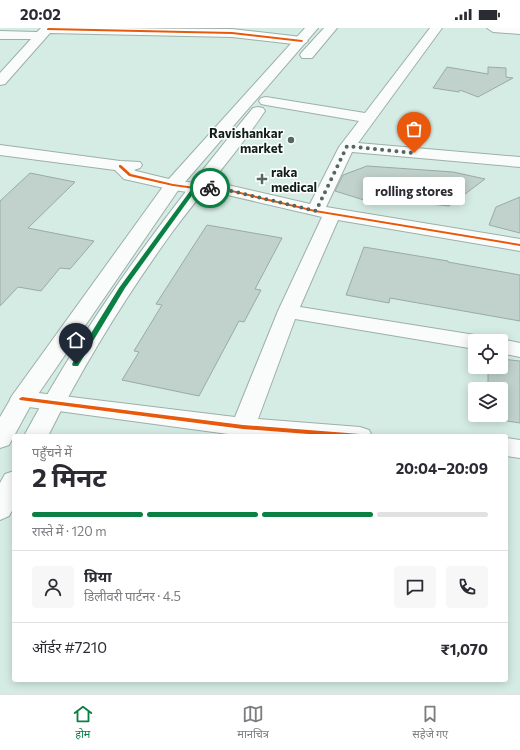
<!DOCTYPE html>
<html lang="hi">
<meta charset="utf-8">
<style>
:root{--surface:#fff;--page:#f7f7f7;--text:#2b2b33;--muted:#7c7c81;--line:#e1e1e2;--accent:#0b8043}
body{margin:0;font-family:Commissioner,"Noto Sans Devanagari",sans-serif;background:var(--page);color:var(--text);height:100vh;display:flex;flex-direction:column;font-size:15px;white-space:nowrap}
*{box-sizing:border-box;margin:0}
p{font-size:13px;color:var(--muted)}
.icon{flex:none;width:22px;height:22px;fill:none;stroke:currentColor;stroke-width:2;stroke-linecap:round;stroke-linejoin:round}
.map{position:relative;flex:1;overflow:hidden}
.sheet{position:absolute;left:12px;top:406px;width:496px;height:248px;display:flex;flex-direction:column;background:var(--surface);border-radius:4px;box-shadow:0 2px 10px #0003}
.sheet>*{flex:none}
.controls{position:absolute;left:468px;top:306px;display:grid;gap:8px}
.controls a{display:grid;place-items:center;width:40px;height:40px;border-radius:4px;background:var(--surface);box-shadow:0 2px 10px #0003;font-size:20px}
.pin{position:absolute;display:grid;place-items:center;width:34px;height:34px;color:#fff;margin:-41px -17px;border-radius:50% 50% 50% 0;rotate:-45deg;box-shadow:0 0 4px #0007}
.pin .icon{rotate:45deg}
.courier{position:absolute;display:grid;place-items:center;width:40px;height:40px;margin:-20px;border:3px solid #0b8043;border-radius:50%;background:#fff;color:#222;box-shadow:0 1px 5px #0007}
.bubble{position:absolute;height:28px;border-radius:4px;background:var(--surface);box-shadow:0 2px 10px #0003;font-size:13px;font-weight:700;line-height:28px;text-align:center}
.headline em{font-style:normal;font-weight:700}
.headline div{display:flex;flex-direction:column-reverse}
.headline{display:flex;align-items:center;justify-content:space-between;height:68px;padding:0 20px}
h1{font-size:26px;font-weight:700;line-height:30px}
.bar{display:grid;grid-template-columns:repeat(4,1fr);gap:6px 4px;align-content:center;height:48px;padding:0 20px}
.bar i{height:5px;border-radius:3px;background:var(--line)}
.bar .on{background:var(--accent)}
.bar p{grid-column:span 4}
.line{display:flex;align-items:center;gap:10px;padding:0 20px;border-top:1px solid var(--line)}
.line div{flex:1}
.round{display:grid;place-items:center;flex:none;width:42px;height:42px;border-radius:4px;background:var(--page)}
.status{display:flex;justify-content:space-between;align-items:center;height:28px;padding:0 20px;background:var(--surface);direction:ltr}
.status svg{height:11px;fill:currentColor}
.tabs{display:flex;justify-content:space-around;align-items:center;height:56px;border-top:1px solid var(--line);background:var(--surface);font-size:11px;color:var(--muted)}
.tabs a{display:grid;justify-items:center;gap:2px}
.tabs .on{color:var(--accent)}
.map>svg:first-child{display:block}
</style>
<div class="status"><b>20:02</b><svg viewBox="0 0 49 12"><path d="M0 12V9h3v3zM5 12V6h3v6zM10 12V3h3v9zM15 12V0h3v12zM26 1h20v11H26zM47 4h2v5h-2z"/></svg></div>
<div class="map">
<svg width="520" height="666" viewBox="0 0 520 666">
<rect width="100%" height="100%" fill="#d5ece4"/>
<!-- building -->
<path fill="#c1d2cc" stroke="#9aaba5" d="M447,39L488,46V39L506,40V49L513,50L478,69L460,62L459,64L433,60Z
M367,138L453,144L485,151L449,178L430,176L425,169L364,172L335,163L343,147Z
M30,145L75,154L28,200L94,213L70,241L60,240L41,263L18,259L0,278V173Z
M520,169V205L489,197L496,179Z
M207,197L282,210L255,261L261,262L244,294L239,293L199,368L122,352L139,324L134,323L162,277L156,276Z
M364,219L448,233V234L520,247V293L390,270L389,275L346,267Z
M501,331L520,333V395L488,390V387H501V361H488V339H501Z"/>
<g fill="none" stroke-linecap="round" stroke-linejoin="round">
<!-- minor casing -->
<g stroke="#9dafa9" stroke-width="2">
<path id="minor" d="M41,0L232,1L302,9L308,13L302,17L232,9L50,5L5,56L0,57V45L31,11H0V3L37,4Z
M430,0H442L358,115L520,129V139L352,124L326,179L520,211V223L338,192L300,279L475,307L483,309L485,313H475V321L295,291L258,391L360,399L369,402L372,408H243L14,377L10,371L14,365L22,363L235,389L278,283L322,189L219,165H195L173,162L124,151L115,142L0,127V117L120,133L140,134L142,137L140,140L134,142L136,143L173,152L195,155H219L310,176L339,119L359,93L266,77L261,76L259,73L261,70L266,69L365,85Z
M487,0H520V6L493,4Z
M501,311L520,315V329L501,325V313H493Z
M506,410L520,412V430L506,428Z"/>
</g>
<!-- major casing -->
<g stroke="#9dafa9" stroke-width="2">
<path id="major" d="M305,0H318L179,161L32,375L9,417L0,420V389L14,365L167,153Z
M324,0H337L312,30H302L300,27L302,24Z
M258,79L263,80L265,83C237,125 203,163 173,203C126,268 84,336 48,408H24C88,289 167,184 253,80Z
M14,443V479L9,488L0,492V455L5,446Z"/>
</g>
<!-- minor -->
<use href="#minor" fill="#f9fcfb" fill-rule="evenodd"/>
<!-- major -->
<use href="#major" fill="#f9fcfb" fill-rule="evenodd"/>
<!-- cycleway casing -->
<g stroke="#fff" stroke-width="3">
<path id="cycleway" d="M48,0L232,4L302,12L303,13L302,14L232,6L47,2V1Z
M119,137H121L131,146L173,156L195,159H219L315,182L520,216V218L315,184L219,161H195L173,158L129,148L119,139Z
M22,369L243,397L360,406L362,407L363,408H334L243,401L20,372L19,371L20,370Z"/>
</g>
<!-- cycleway -->
<use href="#cycleway" fill="#e8590c" fill-rule="evenodd"/>
</g>
<!-- route -->
<path fill="#0b8043" d="M193,159L213,160L196,162L125,260L78,338H73L72,336L119,260Z"/>
<g fill="none" stroke-linecap="round" stroke-linejoin="round">
<!-- done -->
<path stroke="#556761" stroke-width="4" stroke-dasharray="0 7.2" d="M210,160H219L316,183L347,118L414,125"/>
</g>
<!-- markers -->
<g fill="#556761" stroke="#fff" stroke-width="1.5">
<circle cx="291" cy="112" r="4"/>
<path d="M260 145h4v4h4v4h-4v4h-4v-4h-4v-4h4z"/>
</g>
<g text-anchor="middle" stroke-width="3" stroke-linejoin="round" paint-order="stroke">
<!-- far-poi labels -->
<g font-size="13" font-weight="bold" fill="#101f1b" stroke="#fff" text-anchor="end">
<text x="283" y="110">Ravishankar<tspan x="283" dy="15">market</tspan></text>
<text x="271" y="149" text-anchor="start">raka<tspan x="271" dy="15">medical</tspan></text>
</g>
</g>
</svg>
<div class="controls">
<a><svg class="icon" aria-label="locate" viewBox="0 0 24 24"><circle cx="12" cy="12" r="6"/><path d="M12 2v4M12 18v4M2 12h4M18 12h4"/></svg></a>
<a><svg class="icon" aria-label="layers" viewBox="0 0 24 24"><path d="M12 4l9 5-9 5-9-5zM3 14l9 5 9-5"/></svg></a>
</div>
<div class="pin" style="left:414px;top:125px;background:#ea580c"><svg class="icon" aria-label="bag" viewBox="0 0 24 24"><path d="M5 8h14l-1 12H6zM9 8a3 3 0 0 1 6 0"/></svg></div>
<div class="pin" style="left:76px;top:336px;background:#1f2937"><svg class="icon" aria-label="home" viewBox="0 0 24 24"><path d="M3 11l9-7 9 7M6 9v11h12V9"/></svg></div>
<div class="courier" style="left:210px;top:160px"><svg class="icon" aria-label="bike" viewBox="0 0 24 24"><circle cx="6" cy="16" r="4"/><circle cx="18" cy="16" r="4"/><path d="M6 16l4-8h5l3 8M10 8l3 8H6M13 5h3"/></svg></div>
<div class="bubble" style="left:363px;top:149px;width:102px">rolling stores</div>
<section class="sheet">
<div class="headline"><div><h1>2 मिनट</h1><p>पहुँचने में</p></div><em>20:04–20:09</em></div>
<div class="bar"><i class="on"></i><i class="on"></i><i class="on"></i><i></i><p>रास्ते में · 120 m</p></div>
<div class="line" style="height:72px"><a class="round"><svg class="icon" aria-label="person" viewBox="0 0 24 24"><circle cx="12" cy="8" r="4"/><path d="M4 21q1-7 8-7t8 7"/></svg></a><div><b>प्रिया</b><p>डिलीवरी पार्टनर · 4.5</p></div><a class="round"><svg class="icon" aria-label="chat" viewBox="0 0 24 24"><path d="M4 5h16v11H9l-5 4z"/></svg></a><a class="round"><svg class="icon" aria-label="phone" viewBox="0 0 24 24"><path d="M5 4h4l2 5-3 2q2 4 5 5l2-3 5 2v4C11 20 4 13 5 4z"/></svg></a></div>
<div class="line" style="height:52px"><div>ऑर्डर #7210</div><b>₹1,070</b></div>
</section>
</div>
<nav class="tabs">
<a class="on"><svg class="icon" aria-label="home" viewBox="0 0 24 24"><path d="M3 11l9-7 9 7M6 9v11h12V9"/></svg>होम</a>
<a><svg class="icon" aria-label="map" viewBox="0 0 24 24"><path d="M3 6l6-2 6 2 6-2v14l-6 2-6-2-6 2zM9 4v14M15 6v14"/></svg>मानचित्र</a>
<a><svg class="icon" aria-label="saved" viewBox="0 0 24 24"><path d="M7 4h10v16l-5-4-5 4z"/></svg>सहेजे गए</a>
</nav>
